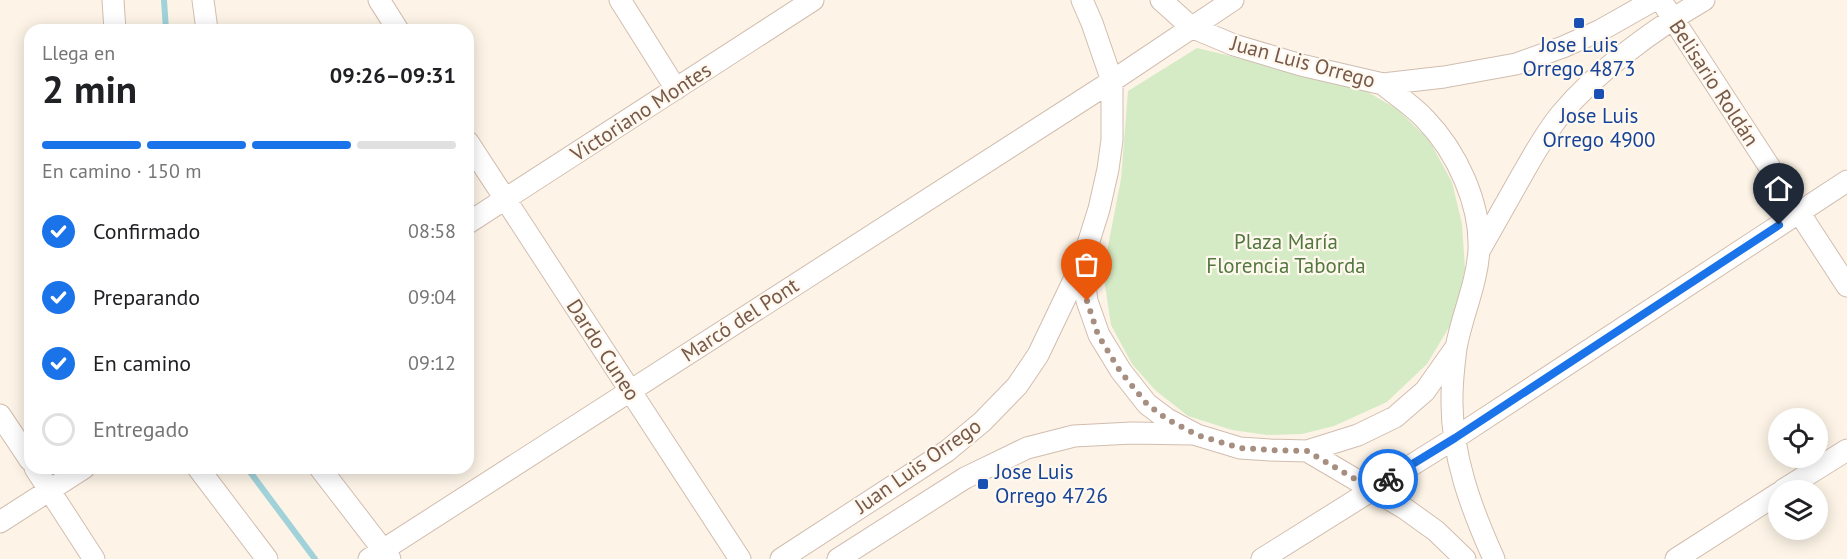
<!DOCTYPE html>
<html lang="es">
<meta charset="utf-8">
<style>
:root{--surface:#fff;--page:#f6f6f6;--text:#202124;--muted:#757577;--line:#e0e0e0;--accent:#1a73e8}
body{margin:0;font-family:"PT Sans",sans-serif;background:var(--page);color:var(--text);height:100vh;display:flex;flex-direction:column;font-size:22px;white-space:nowrap}
*{box-sizing:border-box;margin:0}
p{font-size:20px;color:var(--muted)}
.icon{flex:none;width:33px;height:33px;fill:none;stroke:currentColor;stroke-width:2;stroke-linecap:round;stroke-linejoin:round}
.map{position:relative;flex:1;overflow:hidden}
.drawer{position:absolute;left:24px;top:24px;width:450px;height:450px;display:flex;flex-direction:column;background:var(--surface);border-radius:18px;box-shadow:0 3px 15px #0003}
.drawer>*{flex:none}
.buttons{position:absolute;left:1768px;top:408px;display:grid;gap:12px}
.buttons a{display:grid;place-items:center;width:60px;height:60px;border-radius:50%;background:var(--surface);box-shadow:0 3px 15px #0003;font-size:30px}
.pin{position:absolute;display:grid;place-items:center;width:51px;height:51px;color:#fff;margin:-62px -26px;border-radius:50% 50% 50% 0;rotate:-45deg;box-shadow:0 0 6px #0007}
.pin .icon{rotate:45deg}
.courier{position:absolute;display:grid;place-items:center;width:60px;height:60px;margin:-30px;border:4px solid #1a73e8;border-radius:50%;background:#fff;color:#222;box-shadow:0 2px 8px #0007}
.headline em{font-style:normal;font-weight:700}
.headline div{display:flex;flex-direction:column-reverse}
.headline{display:flex;align-items:center;justify-content:space-between;height:102px;padding:0 18px}
h1{font-size:39px;font-weight:700;line-height:45px}
.bar{display:grid;grid-template-columns:repeat(4,1fr);gap:9px 6px;align-content:center;height:72px;padding:0 18px}
.bar i{height:8px;border-radius:4px;background:var(--line)}
.bar .on{background:var(--accent)}
.bar p{grid-column:span 4}
ol{padding:0 18px;list-style:none}
li{display:flex;align-items:center;gap:18px;height:66px}
li p{margin-inline-start:auto}
li .icon{padding:6px;border-radius:50%;background:var(--accent);color:#fff;stroke-width:4}
li:last-child{color:var(--muted)}
li i{width:33px;height:33px;border:3px solid var(--line);border-radius:50%}
.map>svg:first-child{display:block}
</style>
<div class="map">
<svg width="1847" height="559" viewBox="0 0 1847 559">
<rect width="100%" height="100%" fill="#fdf4e7"/>
<!-- green -->
<path fill="#d5ebc5" d="M1197,48L1359,87L1397,109L1429,140L1452,182L1462,224L1465,269L1454,319L1427,364L1387,402L1334,426L1302,434L1267,435L1232,430L1188,416L1155,390L1132,364L1111,325L1103,272L1121,179L1128,91Z"/>
<g fill="none" stroke-linecap="round" stroke-linejoin="round">
<!-- stream -->
<path stroke="#a1d2d9" stroke-width="6" d="M164,0L166,30
M247,468L315,559"/>
<!-- street casing -->
<g stroke="#d1bdaf" stroke-width="23">
<path id="street" d="M113,0L115,30
M203,0L207,30
M379,0L398,30
M620,0L676,89
M1161,0L1191,27L1234,45L1301,65L1383,84L1444,77L1516,64L1563,47L1601,30L1654,0
M1666,8L1847,286
M1383,84C1397,96 1413,106 1425,119C1457,152 1481,204 1479,250C1477,284 1462,315 1456,348C1454,364 1452,382 1452,398C1451,455 1471,508 1494,559
M468,142L740,559
M468,223L813,0
M1479,251C1493,226 1508,200 1522,175C1534,154 1546,132 1561,114C1598,70 1654,29 1704,0
M1082,263L1087,301L1099,335L1121,371L1147,404L1167,419L1197,435L1240,448L1270,450L1307,451L1358,435L1395,417L1425,391L1456,347
M0,415L30,460
M1307,451L1404,508L1436,531L1465,559
M35,468L94,559
M198,468L267,559
M320,468L390,559
M1783,490L1847,450
M0,522L84,468
M369,559L1112,81L1233,0
M781,559L947,451L982,422L1017,386L1038,355L1082,263L1099,209L1108,169L1112,140V81L1092,23L1082,0
M838,559L965,478L1027,448L1074,436L1132,433L1191,434
M1262,559L1455,438L1847,181
M1676,559L1779,493"/>
</g>
<!-- street -->
<use href="#street" stroke="#fff" stroke-width="21"/>
</g>
<g fill="none" stroke-linecap="round" stroke-linejoin="round">
<!-- done -->
<path stroke="#a68f81" stroke-width="6" stroke-dasharray="0 10.8" d="M1087,301L1098,335L1120,371L1147,404L1167,419L1197,435L1240,448L1270,450L1307,451L1372,489L1388,479"/>
<!-- route -->
<path stroke="#1a73e8" stroke-width="8" d="M1388,479L1455,438L1779,225"/>
</g>
<!-- markers -->
<g fill="#1a4fb4" stroke="#fff8ee" stroke-width="2">
<rect x="1573" y="17" width="12" height="12" rx="3"/>
<rect x="1593" y="88" width="12" height="12" rx="3"/>
<rect x="977" y="478" width="12" height="12" rx="3"/>
</g>
<g text-anchor="middle" stroke-width="4.5" stroke-linejoin="round" paint-order="stroke">
<!-- transit labels -->
<g font-size="21" fill="#164399" stroke="#fff8ee">
<text x="1579" y="52">Jose Luis<tspan x="1579" dy="24">Orrego 4873</tspan></text>
<text x="1599" y="123">Jose Luis<tspan x="1599" dy="24">Orrego 4900</tspan></text>
<text x="995" y="479" text-anchor="start">Jose Luis<tspan x="995" dy="24">Orrego 4726</tspan></text>
</g>
<!-- street labels -->
<g font-size="21" fill="#77594a" stroke="#fff8ee">
<text transform="translate(1303 62) rotate(15)" y="7">Juan Luis Orrego</text>
<text transform="translate(1714 83) rotate(57)" y="7">Belisario Roldán</text>
<text transform="translate(641 112) rotate(-33)" y="7">Victoriano Montes</text>
<text transform="translate(740 320) rotate(-33)" y="7">Marcó del Pont</text>
<text transform="translate(603 350) rotate(57)" y="7">Dardo Cuneo</text>
<text transform="translate(918 466) rotate(-35)" y="7">Juan Luis Orrego</text>
</g>
<!-- park labels -->
<g font-size="21" fill="#52783f" stroke="#fff8ee">
<text x="1286" y="249">Plaza María<tspan x="1286" dy="24">Florencia Taborda</tspan></text>
</g>
</g>
</svg>
<div class="buttons">
<a><svg class="icon" aria-label="locate" viewBox="0 0 24 24"><circle cx="12" cy="12" r="6"/><path d="M12 2v4M12 18v4M2 12h4M18 12h4"/></svg></a>
<a><svg class="icon" aria-label="layers" viewBox="0 0 24 24"><path d="M12 4l9 5-9 5-9-5zM3 14l9 5 9-5"/></svg></a>
</div>
<div class="pin" style="left:1087px;top:301px;background:#ea580c"><svg class="icon" aria-label="bag" viewBox="0 0 24 24"><path d="M5 8h14l-1 12H6zM9 8a3 3 0 0 1 6 0"/></svg></div>
<div class="pin" style="left:1779px;top:225px;background:#1f2937"><svg class="icon" aria-label="home" viewBox="0 0 24 24"><path d="M3 11l9-7 9 7M6 9v11h12V9"/></svg></div>
<div class="courier" style="left:1388px;top:479px"><svg class="icon" aria-label="bike" viewBox="0 0 24 24"><circle cx="6" cy="16" r="4"/><circle cx="18" cy="16" r="4"/><path d="M6 16l4-8h5l3 8M10 8l3 8H6M13 5h3"/></svg></div>
<section class="drawer">
<div class="headline"><div><h1>2 min</h1><p>Llega en</p></div><em>09:26–09:31</em></div>
<div class="bar"><i class="on"></i><i class="on"></i><i class="on"></i><i></i><p>En camino · 150 m</p></div>
<ol>
<li><svg class="icon" aria-label="check" viewBox="0 0 24 24"><path d="M5 12l5 5 9-10"/></svg>Confirmado<p>08:58</p></li>
<li><svg class="icon" aria-label="check" viewBox="0 0 24 24"><path d="M5 12l5 5 9-10"/></svg>Preparando<p>09:04</p></li>
<li><svg class="icon" aria-label="check" viewBox="0 0 24 24"><path d="M5 12l5 5 9-10"/></svg>En camino<p>09:12</p></li>
<li><i></i>Entregado</li>
</ol>
</section>
</div>
